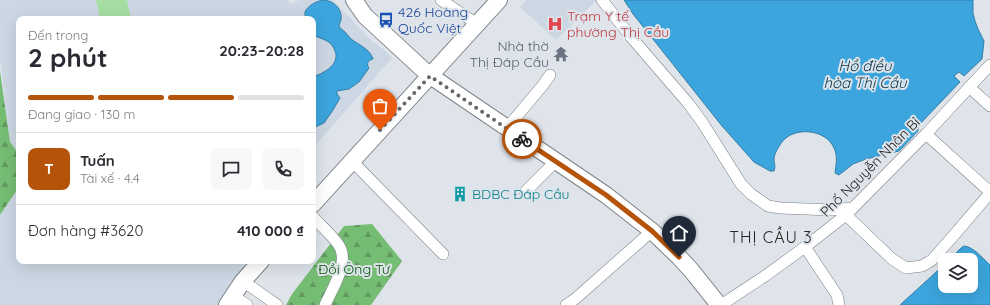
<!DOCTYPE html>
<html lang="vi">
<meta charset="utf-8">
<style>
:root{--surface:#fff;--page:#f7f7f7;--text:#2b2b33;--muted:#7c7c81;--line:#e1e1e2;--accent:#b45309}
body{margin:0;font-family:Quicksand,sans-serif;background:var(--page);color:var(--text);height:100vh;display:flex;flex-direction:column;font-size:15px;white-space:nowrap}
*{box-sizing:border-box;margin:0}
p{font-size:13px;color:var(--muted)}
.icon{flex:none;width:22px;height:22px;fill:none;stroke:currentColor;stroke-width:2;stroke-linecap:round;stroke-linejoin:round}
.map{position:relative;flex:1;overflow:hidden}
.drawer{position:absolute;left:16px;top:16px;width:300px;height:248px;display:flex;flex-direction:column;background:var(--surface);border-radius:8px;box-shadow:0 4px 16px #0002}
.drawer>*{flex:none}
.tools{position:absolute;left:938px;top:253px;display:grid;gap:8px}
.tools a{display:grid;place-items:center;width:40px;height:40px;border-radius:8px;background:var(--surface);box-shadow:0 4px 16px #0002;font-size:20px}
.pin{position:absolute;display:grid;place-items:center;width:34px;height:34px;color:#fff;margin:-41px -17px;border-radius:50% 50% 50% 0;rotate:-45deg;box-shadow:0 0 4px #0007}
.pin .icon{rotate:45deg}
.courier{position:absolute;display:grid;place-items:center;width:40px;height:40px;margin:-20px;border:3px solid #b45309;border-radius:50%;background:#fff;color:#222;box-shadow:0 1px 5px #0007}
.overview em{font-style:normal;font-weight:800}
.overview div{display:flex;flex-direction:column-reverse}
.overview{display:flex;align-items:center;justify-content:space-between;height:68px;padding:0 12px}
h1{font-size:26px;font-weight:800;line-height:30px}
.bar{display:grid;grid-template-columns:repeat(4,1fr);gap:6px 4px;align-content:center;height:48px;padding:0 12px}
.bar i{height:5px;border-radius:3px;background:var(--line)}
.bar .current{background:var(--accent)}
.bar p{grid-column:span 4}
.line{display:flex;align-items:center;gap:10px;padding:0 12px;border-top:1px solid var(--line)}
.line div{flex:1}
.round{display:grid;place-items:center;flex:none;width:42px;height:42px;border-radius:8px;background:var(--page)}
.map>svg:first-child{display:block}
</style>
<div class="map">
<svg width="990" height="305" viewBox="0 0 990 305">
<defs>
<pattern id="forest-firs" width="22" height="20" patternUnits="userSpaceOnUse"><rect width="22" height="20" fill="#76bd74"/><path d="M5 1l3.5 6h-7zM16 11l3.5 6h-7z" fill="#61995f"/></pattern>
</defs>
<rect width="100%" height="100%" fill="#dee4ea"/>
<!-- built -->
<path fill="#ccd7e3" d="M0,0H288L290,4L299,0H333L372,41L383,49L392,58L313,148V19H19V154L10,142L0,58Z
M527,0H597L556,40L520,7Z
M19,187V261H249L231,285L219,305H0V215Z"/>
<!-- forest -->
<path fill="url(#forest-firs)" d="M0,71L10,142L19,154V187L0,215Z
M372,224L402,261L371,305H286L292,294L344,226Z"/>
<!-- pitch -->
<path fill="#a5dea2" d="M96,0H127L131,19H100Z"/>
<!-- water -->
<path fill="#3ca5dd" stroke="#357fa7" d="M322,0C335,0 346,12 339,25C340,29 342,29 345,32C347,34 349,37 351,39C359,45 370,49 373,59C368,60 366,64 369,68L359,82L349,89L337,91V94L340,98L333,110L324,123L313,128V77C323,73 337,67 336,54C335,50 333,46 330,43C325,39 319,38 313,35V19H305C305,17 305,14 305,12C308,5 316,2 322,0Z
M624,0H973V13L975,21L978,29L984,41L982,59L964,76L959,72L954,76L960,82L918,126V131L899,151L866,159L853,164L839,175L835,173C836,165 838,156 834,148C826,129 794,126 782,142C779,146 774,154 774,159C774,163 776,166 774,171H770L754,162L722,126L633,14Z
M964,246C974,247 982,258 990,265V305H900L945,264V286H971V260H949L961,248Z"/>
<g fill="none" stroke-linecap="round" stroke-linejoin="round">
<!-- minor casing -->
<g stroke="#7c8187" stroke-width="12">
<path id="minor" d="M441,0L477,24
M602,0L631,37L688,103L702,122L741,184L751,194L768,206L780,208L833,210L852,208
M969,87L990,106
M507,128L543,85L550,75
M926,134L990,192
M352,161L443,254
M525,192L556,161
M846,215L892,259L906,268L922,266L932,260L955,234L990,193
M313,217C321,226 331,234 338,244C351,261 332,289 325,305
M805,247L837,295L839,305
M243,281L277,305
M233,296L247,305
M566,305L575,299L652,231
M721,305L765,276L805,247L846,215L926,134L990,65"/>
</g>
<!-- secondary casing -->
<g stroke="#7c8187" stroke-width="18">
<path id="secondary" d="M354,0L365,16L429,75L606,195L652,231L679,257L691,270L719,305
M313,204L499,0
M227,305L243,281L261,261"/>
</g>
<!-- minor -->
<use href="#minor" stroke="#fff" stroke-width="11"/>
<!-- secondary -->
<use href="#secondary" stroke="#fff" stroke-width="16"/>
</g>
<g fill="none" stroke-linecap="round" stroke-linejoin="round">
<!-- done -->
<path stroke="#65686c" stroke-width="4" stroke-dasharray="0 7.2" d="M380,130L430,76L522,139"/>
<!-- route -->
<path stroke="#b45309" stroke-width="5" d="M522,139L606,195L652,231L679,257"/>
</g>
<!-- icons -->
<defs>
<g id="bus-bare" transform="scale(1.2)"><path d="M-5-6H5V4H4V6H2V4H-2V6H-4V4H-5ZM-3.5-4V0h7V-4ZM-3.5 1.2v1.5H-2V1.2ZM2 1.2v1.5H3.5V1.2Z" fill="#1a4fb4" stroke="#dee4ea" stroke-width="2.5" paint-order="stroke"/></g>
<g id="hospital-bare" transform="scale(1.2)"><path d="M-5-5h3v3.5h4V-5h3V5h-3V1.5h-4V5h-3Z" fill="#e0444e" stroke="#dee4ea" stroke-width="2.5" paint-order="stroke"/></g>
<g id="temple-bare" transform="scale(1.2)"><path d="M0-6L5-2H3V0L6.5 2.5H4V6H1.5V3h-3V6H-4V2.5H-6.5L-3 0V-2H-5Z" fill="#6b7280" stroke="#dee4ea" stroke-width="2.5" paint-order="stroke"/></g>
<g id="building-bare" transform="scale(1.2)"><path d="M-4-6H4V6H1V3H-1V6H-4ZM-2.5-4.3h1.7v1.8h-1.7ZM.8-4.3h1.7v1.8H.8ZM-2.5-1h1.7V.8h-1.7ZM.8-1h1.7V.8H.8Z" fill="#0f9aa8" stroke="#dee4ea" stroke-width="2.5" paint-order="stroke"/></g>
</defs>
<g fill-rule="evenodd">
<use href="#bus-bare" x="386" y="20"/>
<use href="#hospital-bare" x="555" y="24"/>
<use href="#temple-bare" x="561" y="54"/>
<use href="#building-bare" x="460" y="194"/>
</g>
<g text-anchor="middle" stroke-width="4" stroke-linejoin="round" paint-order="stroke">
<!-- transit labels -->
<g font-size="14" fill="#164399" stroke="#dee4ea" text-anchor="start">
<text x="398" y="17">426 Hoàng<tspan x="398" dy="16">Quốc Việt</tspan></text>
</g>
<!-- health labels -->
<g font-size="14" fill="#be3a42" stroke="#dee4ea" text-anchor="start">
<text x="567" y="21">Trạm Y tế<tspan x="567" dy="16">phường Thị Cầu</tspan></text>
</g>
<!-- worship labels -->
<g font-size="14" fill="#5b616d" stroke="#dee4ea" text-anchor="end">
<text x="549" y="51">Nhà thờ<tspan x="549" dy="16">Thị Đáp Cầu</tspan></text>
</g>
<!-- street labels -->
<g font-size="14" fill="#242628" stroke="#dee4ea">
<text transform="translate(870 167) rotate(-45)" y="5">Phố Nguyễn Nhân Bỉ</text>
</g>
<!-- culture labels -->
<g font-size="14" fill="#0d838f" stroke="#dee4ea" text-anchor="start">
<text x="472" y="199">BDBC Đáp Cầu</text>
</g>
<!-- park labels -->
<g font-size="14" fill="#005106" stroke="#dee4ea">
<text x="354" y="274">Đồi Ông Tư</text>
</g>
<!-- water labels -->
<g font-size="15" font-style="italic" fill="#06344b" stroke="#dee4ea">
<text x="865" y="71">Hồ điều<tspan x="865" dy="17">hòa Thị Cầu</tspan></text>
</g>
<!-- quarter labels -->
<g font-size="16" letter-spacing="1" fill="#242628" stroke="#dee4ea">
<text x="771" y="243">THỊ CẦU 3</text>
</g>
</g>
</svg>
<div class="tools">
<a><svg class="icon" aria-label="layers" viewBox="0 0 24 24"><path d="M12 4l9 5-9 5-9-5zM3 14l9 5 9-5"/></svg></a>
</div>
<div class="pin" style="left:380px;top:130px;background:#ea580c"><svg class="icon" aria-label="bag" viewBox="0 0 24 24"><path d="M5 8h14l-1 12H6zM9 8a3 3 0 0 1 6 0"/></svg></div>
<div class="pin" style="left:679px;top:257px;background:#1f2937"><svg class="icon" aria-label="home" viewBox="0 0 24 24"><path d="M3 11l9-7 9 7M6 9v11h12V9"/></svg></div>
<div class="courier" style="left:522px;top:139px"><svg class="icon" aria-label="bike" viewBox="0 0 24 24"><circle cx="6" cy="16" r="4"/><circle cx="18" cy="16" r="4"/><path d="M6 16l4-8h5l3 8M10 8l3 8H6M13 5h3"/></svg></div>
<section class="drawer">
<div class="overview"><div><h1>2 phút</h1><p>Đến trong</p></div><em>20:23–20:28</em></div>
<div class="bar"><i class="current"></i><i class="current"></i><i class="current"></i><i></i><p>Đang giao · 130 m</p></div>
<div class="line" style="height:72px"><b class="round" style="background:var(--accent);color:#fff">T</b><div><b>Tuấn</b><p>Tài xế · 4.4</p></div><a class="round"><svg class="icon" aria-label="chat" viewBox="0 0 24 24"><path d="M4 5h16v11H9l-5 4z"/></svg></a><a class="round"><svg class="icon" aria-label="phone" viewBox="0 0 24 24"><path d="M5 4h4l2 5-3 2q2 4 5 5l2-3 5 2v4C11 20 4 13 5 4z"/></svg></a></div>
<div class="line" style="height:52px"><div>Đơn hàng #3620</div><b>410 000 ₫</b></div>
</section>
</div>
